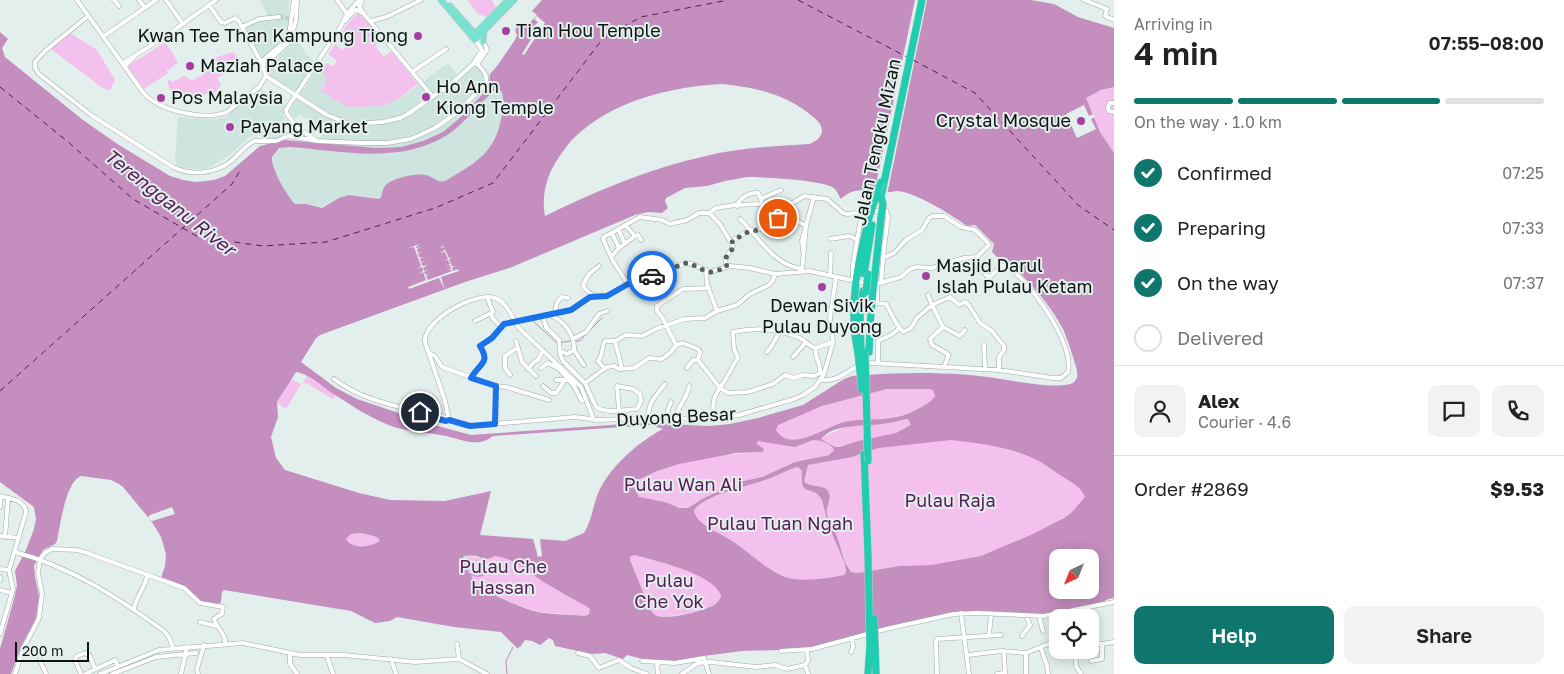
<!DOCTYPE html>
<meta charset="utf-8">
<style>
:root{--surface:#fff;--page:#f2f2f2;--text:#222;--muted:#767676;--line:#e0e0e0;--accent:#0f766e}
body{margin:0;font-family:"Golos Text",sans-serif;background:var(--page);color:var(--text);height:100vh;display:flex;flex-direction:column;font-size:19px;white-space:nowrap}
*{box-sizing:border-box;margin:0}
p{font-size:16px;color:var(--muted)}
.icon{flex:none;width:28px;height:28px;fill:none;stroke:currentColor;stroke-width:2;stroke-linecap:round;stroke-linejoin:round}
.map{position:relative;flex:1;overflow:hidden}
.panel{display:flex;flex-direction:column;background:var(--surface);width:450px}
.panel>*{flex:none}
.needle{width:32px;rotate:223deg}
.controls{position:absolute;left:1049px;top:549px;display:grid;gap:10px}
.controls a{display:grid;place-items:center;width:50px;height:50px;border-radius:10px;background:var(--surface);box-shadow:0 2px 12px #0003;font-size:25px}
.scale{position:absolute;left:15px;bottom:12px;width:74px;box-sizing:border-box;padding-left:5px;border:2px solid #0f1413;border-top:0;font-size:14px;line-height:18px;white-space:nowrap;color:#0f1413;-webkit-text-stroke:4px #e2efec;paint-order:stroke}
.pin{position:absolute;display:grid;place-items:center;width:42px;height:42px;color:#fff;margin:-21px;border:2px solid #fff;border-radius:50%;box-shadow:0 1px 5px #0007}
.courier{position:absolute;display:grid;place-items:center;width:50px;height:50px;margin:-25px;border:4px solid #1a73e8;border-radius:50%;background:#fff;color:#222;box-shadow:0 1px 6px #0007}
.overview em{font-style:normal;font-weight:600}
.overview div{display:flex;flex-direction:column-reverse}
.overview{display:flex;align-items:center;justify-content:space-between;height:85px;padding:0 20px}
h1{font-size:32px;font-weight:600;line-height:38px}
.bar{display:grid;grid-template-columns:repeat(4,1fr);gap:8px 5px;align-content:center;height:60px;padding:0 20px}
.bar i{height:6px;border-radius:4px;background:var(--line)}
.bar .selected{background:var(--accent)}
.bar p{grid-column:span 4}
.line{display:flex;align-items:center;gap:12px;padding:0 20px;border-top:1px solid var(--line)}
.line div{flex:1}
.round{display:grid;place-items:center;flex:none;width:52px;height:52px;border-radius:10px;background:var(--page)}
ol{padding:0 20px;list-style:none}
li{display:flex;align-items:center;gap:15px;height:55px}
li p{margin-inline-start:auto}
li .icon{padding:5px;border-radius:50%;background:var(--accent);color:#fff;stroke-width:4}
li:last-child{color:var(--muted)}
li i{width:28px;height:28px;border:2px solid var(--line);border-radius:50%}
.button{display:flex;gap:10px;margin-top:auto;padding:10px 20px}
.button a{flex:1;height:58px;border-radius:10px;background:var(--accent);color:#fff;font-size:20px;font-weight:600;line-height:58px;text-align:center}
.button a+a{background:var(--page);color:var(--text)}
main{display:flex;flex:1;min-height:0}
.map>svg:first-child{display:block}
</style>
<main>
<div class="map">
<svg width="1114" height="674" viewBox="0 0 1114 674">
<rect width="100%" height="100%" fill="#e2efec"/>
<!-- built -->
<path fill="#cee5df" d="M260,0H289L288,35L262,58L242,23L268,16Z
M297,39L304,51L314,62L297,90H292L269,75L267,69L269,64Z
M473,59L490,74L489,87L462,116L443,132L423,141L401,147L376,148L316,144L324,131L309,120L299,114L296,118L288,112L317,69L327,76V80L321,89L348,107L382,106L405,95L448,63L457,75Z
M260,88L286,105L283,115L285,119L282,135L277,139L254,135L248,138L231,154L205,170L178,167L175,161L178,117L218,119L226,117L245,99Z
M498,89L502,92L504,99L499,128L491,147L478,160L445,181L439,182L433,178L423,175L414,176L402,179L382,190L381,198L379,199L349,195L318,208L306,204H295L287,195L274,170L272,157L276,151L281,147L389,154L418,149L433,143L451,132L462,123L484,100Z"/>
<!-- green -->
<path fill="#f4c0ee" d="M467,0H492L496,8L488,18L477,13Z
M358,13L372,25L383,39L375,46L384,57L391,51L418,84L398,99L382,106L348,107L321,91L327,80V77L320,72L326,63L333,66L337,61L328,54L335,44L343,50L347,44L338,38L350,21Z
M70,33L97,50L115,80L110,90L104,89L51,49Z
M165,42L178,62L169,70L166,68L168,73L144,89L128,66Z
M233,52L238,58L236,63L228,64L218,69L220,73L223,71L225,73L217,78L221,85L215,93L179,97L172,93L167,82L169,79L172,82L184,76L192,80L205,74L204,71L214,64L217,57Z
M1114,87V153L1100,132L1064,112C1080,101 1094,91 1114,87Z
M307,376L336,395L333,399L308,384L303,383Z
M291,379L301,384L286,409L277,403Z
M887,389H928L933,390L935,396C932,401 926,404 920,408C893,424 873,417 844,422C827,426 790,454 776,430L778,425L822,406Z
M929,404L1114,472L1072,512L1047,528L1002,549L969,560L931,565L899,566L858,573L851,572L848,567L827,515C826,505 832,499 827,490L807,484L804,481L805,470L808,465L851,457L844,446L838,448L832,446L834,450L829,455L795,462L762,477L739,482L688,508C676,508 667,502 656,500C651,499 644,500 639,497C634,494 633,488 634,482C669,460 723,454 763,452L764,449L757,444L758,441C774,441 784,447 801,445C807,439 816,439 823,441L821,438L823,436L849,426L882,424L906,419Z
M798,467L802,471L801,482L820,496L822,500L829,527L845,564L846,572L844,575C829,578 809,581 794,579C770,576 749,551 729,539C719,533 708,529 700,521C697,518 695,515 694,511C701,496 749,486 765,480C776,476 786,470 798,467Z
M362,533L377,537L380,541C370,547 353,550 346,539L351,534Z
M634,555C657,562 700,570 717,588C737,609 670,618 659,616C654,615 652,612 650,609L630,560V557Z
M468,556L482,558L484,563C489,556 497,555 505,557C516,561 525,570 535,576C551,587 569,597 586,606L590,609V612L585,616L539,612L514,604L474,581L468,571L463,557Z"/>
<!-- water -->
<path fill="#c48ebf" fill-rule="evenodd" d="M542,0H1031L1054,4L1078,17L1114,28V87L1101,90L1086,98L1100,132L1114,153V598L1108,599L1099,604L1050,615L966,612L811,649L742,651L696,657L674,662L647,660L627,655L623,659L605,653L592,654L555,646L553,640L549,638L540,645L532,641L525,640L520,647L517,648L501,632L454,627L397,617L390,621L375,623L351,611L224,590L222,592L221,602L217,605L201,602L187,588L161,578L165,566L166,554L161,537L152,522L123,487L119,484L111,480L81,476C66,481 60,526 57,541L55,544L43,550L34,566L35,577L39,596L36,619L21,647L11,674H0V649L14,599L17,585L15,571L26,550L34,529L36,519L34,507L0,482V32L8,39L2,48L5,57L83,120L119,145L170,176L183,180L196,182L214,180L225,176L260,146L285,140L376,148L401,147L423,141L443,132L462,116L489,87L490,74L497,66L515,40L517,35C514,29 516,27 520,22L526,27L537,15L532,11ZM722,84C754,87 787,94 812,116C817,120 822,124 822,131C821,138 815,142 809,144C775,146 739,148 706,156C650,168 596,191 545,216C541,195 547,174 559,157C564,150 569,142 576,136C615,100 670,87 722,84ZM498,89L502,92C504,101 503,110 501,119C494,155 473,164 445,181C437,183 434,177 426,175C416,173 392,178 385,186C382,190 382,194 381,197L379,199L349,195L339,198L322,208L306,204H295C287,196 271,169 272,157L279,148L289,147C344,151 405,166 453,131C468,119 479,104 494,91ZM747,177C762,177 821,180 832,187C837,189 838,195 841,199C853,187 864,190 881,192C887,193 891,192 896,191C914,191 952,215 967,226L975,225L994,244L992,252L1000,260L1006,258C1026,279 1049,302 1063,329C1067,338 1070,348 1073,357C1075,365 1081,376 1074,382C1065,390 1020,382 1007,380C956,371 903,372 852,376L844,379L803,405L758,418L730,424L710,426L646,423L611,425L471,435L434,425L357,399L336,388L301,362L316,338L320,335L465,282L512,267L635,215L648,212L662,213L668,208L665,201L666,198L685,188L707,186L725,181ZM296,372C310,374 321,386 332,393C349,404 367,416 386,424C405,432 426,432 446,436C463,440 478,448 493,436L651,425L663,429C638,442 607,469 597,496C593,507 591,522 584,533L565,541L540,539L542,556L538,557L533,539L480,535L491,491L445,501L390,500L359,493L285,470L276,458L271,437L278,417L277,402ZM887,389H928L933,390L935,396C932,401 928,403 923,406C892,425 877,416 844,422C827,426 790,454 776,430L778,425L822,406ZM906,419L909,420L911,425L896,433L858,441L840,447H835L821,439C833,423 865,427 882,424C890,423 898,421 906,419ZM813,440C821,440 831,443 834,450L829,455L795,462L762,477L739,482L704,498L688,508H680L665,502L639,497L634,488V482L657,471L679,464L736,453L763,452L764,449L757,444L758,441L795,447ZM951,440C979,443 1011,447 1037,460C1045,464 1052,470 1060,475C1069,481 1081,486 1085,497L1072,512L1064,518L1033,534L981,556L931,565L899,566L858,573L851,572C842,560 841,545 835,532C833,526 828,520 827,514C825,506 833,499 828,491C823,484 809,488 804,481L808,465L852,457L878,448ZM798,467L802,471C799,500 813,483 822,500L829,527L845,564L846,572L844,575C829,578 809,581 794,579C772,577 748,550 729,539C719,533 708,529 700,521C697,518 695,515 694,511C701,496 749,486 765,480C777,476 786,470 798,467ZM362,533L377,537L380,541C370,547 353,550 346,539L351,534ZM634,555C656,561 712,573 721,595C720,600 718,602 714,605C704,611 666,621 655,615C653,613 651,611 650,609L630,560V557ZM463,556C470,555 478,555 484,559L483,572L477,576L469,573ZM495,556C514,558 527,571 542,581C557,590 571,598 586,606L590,609L589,614L585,616C569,614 553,615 538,612C524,609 474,589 471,575L478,577L483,576L485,560ZM1058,558H1090V590H1058Z"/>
<!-- pier -->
<path fill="#e2efec" d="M915,0H927L887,195L874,194Z
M537,16L545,23L524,55L522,54L533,36L529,31L538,22L534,19Z
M1084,105L1089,116L1093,114L1095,117L1091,119L1096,129L1077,138L1066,114Z
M442,243L449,258L453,256L449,259L452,266H456L452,267L453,271L458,269L459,271L441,277L445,290L439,278L409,289L408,287L426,280L423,272L418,274L423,271L422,267L416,269L421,266L414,247L408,248L420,244L416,247V248L421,247L417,249L418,253L423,251L418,254L419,257H424L420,258L421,262L426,261L421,263L423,266L428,265L423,268L424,271L429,269L424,272L426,275L430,274L426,276L428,280L452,271V270H447L451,269L450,265L445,266L450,264L448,260L443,261L448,259L445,252L440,253L445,250L444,247L439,248L443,246Z
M172,507L175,514L152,521L148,518L150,515Z"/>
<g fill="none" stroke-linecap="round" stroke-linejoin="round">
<!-- stream -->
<path stroke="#c48ebf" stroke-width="1" d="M532,320L557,343L571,341
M589,331L602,318
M575,341H580L586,334
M507,674L506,661L513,647"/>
<!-- ferry -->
<path stroke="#5a1a57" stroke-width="1" stroke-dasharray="6 5" stroke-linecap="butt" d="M798,0L907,57
M913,60L975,93L1078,205L1114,230
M0,87L67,141L133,199L198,237L263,246L326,242L435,208L493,183L601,41L617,30L641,17L728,0
M0,391L232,184L241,169"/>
<!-- minor-tunnel -->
<path stroke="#c2cecb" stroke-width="4" stroke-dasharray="4 2" stroke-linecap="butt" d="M279,17L293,19"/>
<!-- minor casing -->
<g stroke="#9ca9a6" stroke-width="5">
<path id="minor" d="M77,0L142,91C157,111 205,121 227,112L259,87L266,76
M114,0L119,6
M139,0L145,8
M166,0L183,24
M337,0L347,14
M359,0L347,14L341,26L286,110L287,114L299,129L317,141L362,143H387L411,139L435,128L459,111L486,83C488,74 482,69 476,63L473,64
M362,0L359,6L364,14L433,97
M1084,0L1107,9L1105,16L1114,20
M209,5L221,22L225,23L235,18L238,20L261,62L266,76L327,115L350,124L383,122L400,118L408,114L452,83L473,64L482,50L475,40
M88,16L45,51L35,62V68L39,74L91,115L173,167C191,176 214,174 230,162C238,155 245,146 254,141H276L288,136L317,141
M345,21L354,11L357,10L362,13
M371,21L386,17L421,0
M242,27L259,19L279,17
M104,36L156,0
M261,62L283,43L289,35L294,0
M123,63L163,38L216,0
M477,64L487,50L485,45L478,37
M125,66L134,57
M262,66L290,41L296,20L297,0
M412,72L446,49
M1114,103H1110L1108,107L1109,111L1114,112
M762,204L771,209L781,222
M791,204L804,196L827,199L843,213L847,214L886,210L888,218L884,248L881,283
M737,206C739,198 750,192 758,193L761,199
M709,213L720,224L733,246C730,253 722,258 727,266
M740,219C760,238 772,264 802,269
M618,229L625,244
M612,233L619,248
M635,236L638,235L641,240
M830,239L849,236L856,239
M732,241L748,231L778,226L781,222L790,217L806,226L802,240L803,250
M611,257L619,248L635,236L625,225
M706,270L707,284L717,311
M802,271L806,226L814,197
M830,276L831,253
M853,281V264L862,212
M628,284L613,261L603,239L604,237L640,217L662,220L670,224L687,220L699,213H709L716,208L735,205L762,204L761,199L781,190
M877,285V303L886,304L896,323L903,332L911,328L917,318L932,305L943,327
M928,295L932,305L950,297L959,305L965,302L968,304L980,323L992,331L1004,346V350L999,357V370
M594,296L585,289L583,285L589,274L599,266
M555,313C556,307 556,301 562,297L568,298
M491,314L493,319L501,327
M550,315C564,321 575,334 574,350L567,354L560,351
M543,316L546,327L559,340L560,354L563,361L585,383L596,407C607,414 624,410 637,409L641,401L640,394L633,389L617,386L619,410
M475,321L493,312L487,297
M573,339L586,332L599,314L607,311
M516,341L522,362L536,376
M615,341L622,369
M984,344L985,369
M676,345L662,317L657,311V306L683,289L709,288
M816,348C813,357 822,363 820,373L821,372
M816,348L833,342
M574,350L584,365
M767,352C771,349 776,337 780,332
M429,353L435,356L442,367L496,386L495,424
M793,357L806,342
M878,363V341L891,335L900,328
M561,367L559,369L574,386L582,401
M944,367L948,357V354L932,345L930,339L943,327L960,336L965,330
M541,368L548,363L559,369
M604,368L598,361C604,354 601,347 605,341H615L626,335L642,336L658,328L685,319L705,318L717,311L737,305L750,294L769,285L773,280L775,274
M687,368L693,360H698
M528,369L534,362L538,360L543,350
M510,375L505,368V356L517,348
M471,378C479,363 491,364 480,346L492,337L504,324L571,310L590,297L607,296L628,284H633L648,277L686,263L692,264L710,272L730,266L750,268L775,274L810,271L873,285L901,277L910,269L917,267L932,268L964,258L977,257
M334,379C362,401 402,407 436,416C440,420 444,422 449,420
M556,380H565
M820,380C843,383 849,364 871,363L999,370L1053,378H1061L1068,372C1075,344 1029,279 1005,265L1001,266L989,278L976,264L977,257L989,245L987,242L975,230L961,227L944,216H933L929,218L922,230L906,240L894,253L883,258
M585,383L607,367L614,366L619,369L634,368L649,358L662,359L671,352L676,345L683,343L698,349L700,352L698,360L720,388L728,393L748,392L773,384L785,375L794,378L803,375L814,376L820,373
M496,386L506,387L549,400
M543,386L551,393H556L565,380L570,379
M436,416L440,415L449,420L470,426L575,417L600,420L648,418L714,419L739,415L794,399L803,395L815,387L824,374L833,342L830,318L836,278
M648,418C649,400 656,396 665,384
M667,418L668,410L671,402
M676,418C677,406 688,398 689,386
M714,419C711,393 717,395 728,375C732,369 733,364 738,358L734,349L733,332C755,327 779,329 800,338C806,341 809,347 816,348
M449,420L445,401L425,342C423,320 476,291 495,298C508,303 512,318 519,328L581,387L594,420
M0,496C10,499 24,499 26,512L9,570L13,589L0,634
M0,507L1,497
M0,536L19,538
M5,537L8,498
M15,552C71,567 117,597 164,631L169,637L173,648
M0,569L9,570
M0,577V580
M0,590L12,593
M1086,608V618
M134,609C135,598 145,589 147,576
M961,613L969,674
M1039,616L1043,631
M200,622L216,626
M989,635L991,614
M1022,636L1030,625L1026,616
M1090,643L1102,644L1114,642
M457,644L459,659
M1041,648L1047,666L1048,674
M1075,650L1076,666L1081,674
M781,651L812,649L886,629L954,614L977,613L1044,616L1114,602
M1004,651L1005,674
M851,652L853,647L852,638
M578,653L590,656L599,668L619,660L631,668L647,674
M290,654V664L297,674
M968,655L1001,651L1026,653L1048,644L1058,643
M327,656L333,674
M391,659L396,674
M40,660L46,674
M642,661L675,663L704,658L709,674
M1091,661L1102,659V644
M805,665L808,661L807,650
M15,674L24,647L39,618L42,593L38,573L40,559L45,553L52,549L77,550L87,553L184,588L200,603L223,607L222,614L218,616L214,619C217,629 226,633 225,644
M81,674L75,660L77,656L85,653L90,656L95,669
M85,674L115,660L118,666
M100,674L159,650L243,643L300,655H344L415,662L459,659L487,674
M112,674L156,657L196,653
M181,674L187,647
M198,674L197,669L204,645
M658,674L657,665L659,663
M682,674L698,663L711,662L756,667L775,665L787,669L805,665L808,674
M937,674L936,642L937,639L1001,635
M997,674L1005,673
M1026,674V653"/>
</g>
<!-- major casing -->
<g stroke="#cacbcb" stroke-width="7">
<path id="major" d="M441,0L475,40L514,0
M450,6L477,36
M472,37L508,0
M483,42L484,32"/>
</g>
<!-- highway casing -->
<g stroke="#cacbcb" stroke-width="8">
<path id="highway" d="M881,197L922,0
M864,274L872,225
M861,350L860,313L863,291
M869,352L871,310L881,218
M858,353C848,306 858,261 870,214
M864,454L868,554
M875,645L876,674
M868,674L870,646"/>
</g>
<!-- minor -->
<use href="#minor" stroke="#fff" stroke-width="4"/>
<!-- major -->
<use href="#major" stroke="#79e1d0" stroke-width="5.5"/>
<!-- highway -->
<use href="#highway" stroke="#20cdb1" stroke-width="7"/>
<!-- highway-bridge casing -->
<g stroke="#cacbcb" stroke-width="8" stroke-linecap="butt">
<path id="highway-bridge" d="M870,214L881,182
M881,218L883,204L881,197
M866,292L868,274
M865,352L868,461
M858,353L862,389
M868,554L870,646
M874,619L875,645"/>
</g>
<!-- highway-bridge -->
<use href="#highway-bridge" stroke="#20cdb1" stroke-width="7"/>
</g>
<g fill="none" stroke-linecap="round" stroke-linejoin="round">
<!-- done -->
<path stroke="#59615f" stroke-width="5" stroke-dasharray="0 9" d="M652,276L686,263C695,264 702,271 710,272C715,273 722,268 727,266C722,259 729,253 734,247L732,241L748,232L778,226L781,222L778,218"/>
<!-- route -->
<path stroke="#1a73e8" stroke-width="6" d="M420,412L436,416L439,419L446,421L449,420L470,426L495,424L496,386L471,378C479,363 491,364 480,346L492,338L504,324L571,310L590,297L607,296L628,284H633L652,276"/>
</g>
<!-- markers -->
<g fill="#a63ea0" stroke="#e2efec" stroke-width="2">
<circle cx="506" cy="31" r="5"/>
<circle cx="418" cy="36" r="5"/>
<circle cx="190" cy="66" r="5"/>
<circle cx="426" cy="97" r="5"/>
<circle cx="161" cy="98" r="5"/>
<circle cx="1081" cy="121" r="5"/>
<circle cx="230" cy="127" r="5"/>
<circle cx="926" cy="276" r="5"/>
<circle cx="822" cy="287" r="5"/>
</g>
<g text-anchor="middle" stroke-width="4" stroke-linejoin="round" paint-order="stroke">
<!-- poi labels -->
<g font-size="18" fill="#0f1413" stroke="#e2efec" text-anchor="start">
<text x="516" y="37">Tian Hou Temple</text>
<text x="408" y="42" text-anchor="end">Kwan Tee Than Kampung Tiong</text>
<text x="200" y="72">Maziah Palace</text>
<text x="436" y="93">Ho Ann<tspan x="436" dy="21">Kiong Temple</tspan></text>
<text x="171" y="104">Pos Malaysia</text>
<text x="1071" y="127" text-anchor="end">Crystal Mosque</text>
<text x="240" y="133">Payang Market</text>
<text x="936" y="272">Masjid Darul<tspan x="936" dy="21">Islah Pulau Ketam</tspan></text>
<text x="822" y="312" text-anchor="middle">Dewan Sivik<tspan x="822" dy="21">Pulau Duyong</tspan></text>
</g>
<!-- street labels -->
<g font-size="18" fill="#0f1413" stroke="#e2efec">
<text transform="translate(877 142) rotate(-78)" y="6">Jalan Tengku Mizan</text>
<text transform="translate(676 417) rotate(-3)" y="6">Duyong Besar</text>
</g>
<!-- park labels -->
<g font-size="18" fill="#5b1b58" stroke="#e2efec">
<text x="683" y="491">Pulau Wan Ali</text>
<text x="950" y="507">Pulau Raja</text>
<text x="780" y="530">Pulau Tuan Ngah</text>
<text x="503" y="573">Pulau Che<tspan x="503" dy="21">Hassan</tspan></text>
<text x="669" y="587">Pulau<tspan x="669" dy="21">Che Yok</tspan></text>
</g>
<!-- water labels -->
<g font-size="19" font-style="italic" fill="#5a1a57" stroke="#e2efec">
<text transform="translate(170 202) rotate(38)" y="7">Terengganu River</text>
</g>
</g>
</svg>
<div class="controls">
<a><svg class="needle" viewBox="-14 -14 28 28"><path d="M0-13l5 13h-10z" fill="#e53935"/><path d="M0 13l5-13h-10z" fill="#767676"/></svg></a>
<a><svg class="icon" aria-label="locate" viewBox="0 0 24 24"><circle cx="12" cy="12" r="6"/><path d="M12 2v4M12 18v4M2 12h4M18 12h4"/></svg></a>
</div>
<div class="scale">200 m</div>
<div class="pin" style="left:778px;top:218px;background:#ea580c"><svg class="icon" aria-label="bag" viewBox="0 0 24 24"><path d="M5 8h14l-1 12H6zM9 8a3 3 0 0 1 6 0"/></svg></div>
<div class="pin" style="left:420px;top:412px;background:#1f2937"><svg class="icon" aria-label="home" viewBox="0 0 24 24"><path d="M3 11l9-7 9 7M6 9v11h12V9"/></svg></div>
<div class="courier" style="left:652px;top:276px"><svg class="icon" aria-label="car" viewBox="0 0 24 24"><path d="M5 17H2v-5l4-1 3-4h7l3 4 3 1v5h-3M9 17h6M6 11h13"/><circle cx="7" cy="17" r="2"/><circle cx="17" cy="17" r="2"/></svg></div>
</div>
<section class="panel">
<div class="overview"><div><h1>4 min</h1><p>Arriving in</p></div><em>07:55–08:00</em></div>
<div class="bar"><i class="selected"></i><i class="selected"></i><i class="selected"></i><i></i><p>On the way · 1.0 km</p></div>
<ol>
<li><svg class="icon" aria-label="check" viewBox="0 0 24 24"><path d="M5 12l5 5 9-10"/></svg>Confirmed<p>07:25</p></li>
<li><svg class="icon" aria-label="check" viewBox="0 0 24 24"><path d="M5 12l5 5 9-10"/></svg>Preparing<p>07:33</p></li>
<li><svg class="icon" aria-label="check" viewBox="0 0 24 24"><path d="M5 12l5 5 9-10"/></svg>On the way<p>07:37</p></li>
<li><i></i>Delivered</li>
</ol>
<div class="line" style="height:90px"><a class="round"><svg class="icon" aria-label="person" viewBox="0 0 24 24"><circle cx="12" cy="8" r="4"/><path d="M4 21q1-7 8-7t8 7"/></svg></a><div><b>Alex</b><p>Courier · 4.6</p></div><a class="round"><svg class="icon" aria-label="chat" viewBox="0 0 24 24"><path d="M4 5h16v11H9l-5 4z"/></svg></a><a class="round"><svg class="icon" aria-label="phone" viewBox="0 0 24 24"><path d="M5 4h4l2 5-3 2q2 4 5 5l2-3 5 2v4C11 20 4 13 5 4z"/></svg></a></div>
<div class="line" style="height:65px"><div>Order #2869</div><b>$9.53</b></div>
<div class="button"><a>Help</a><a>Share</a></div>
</section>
</main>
